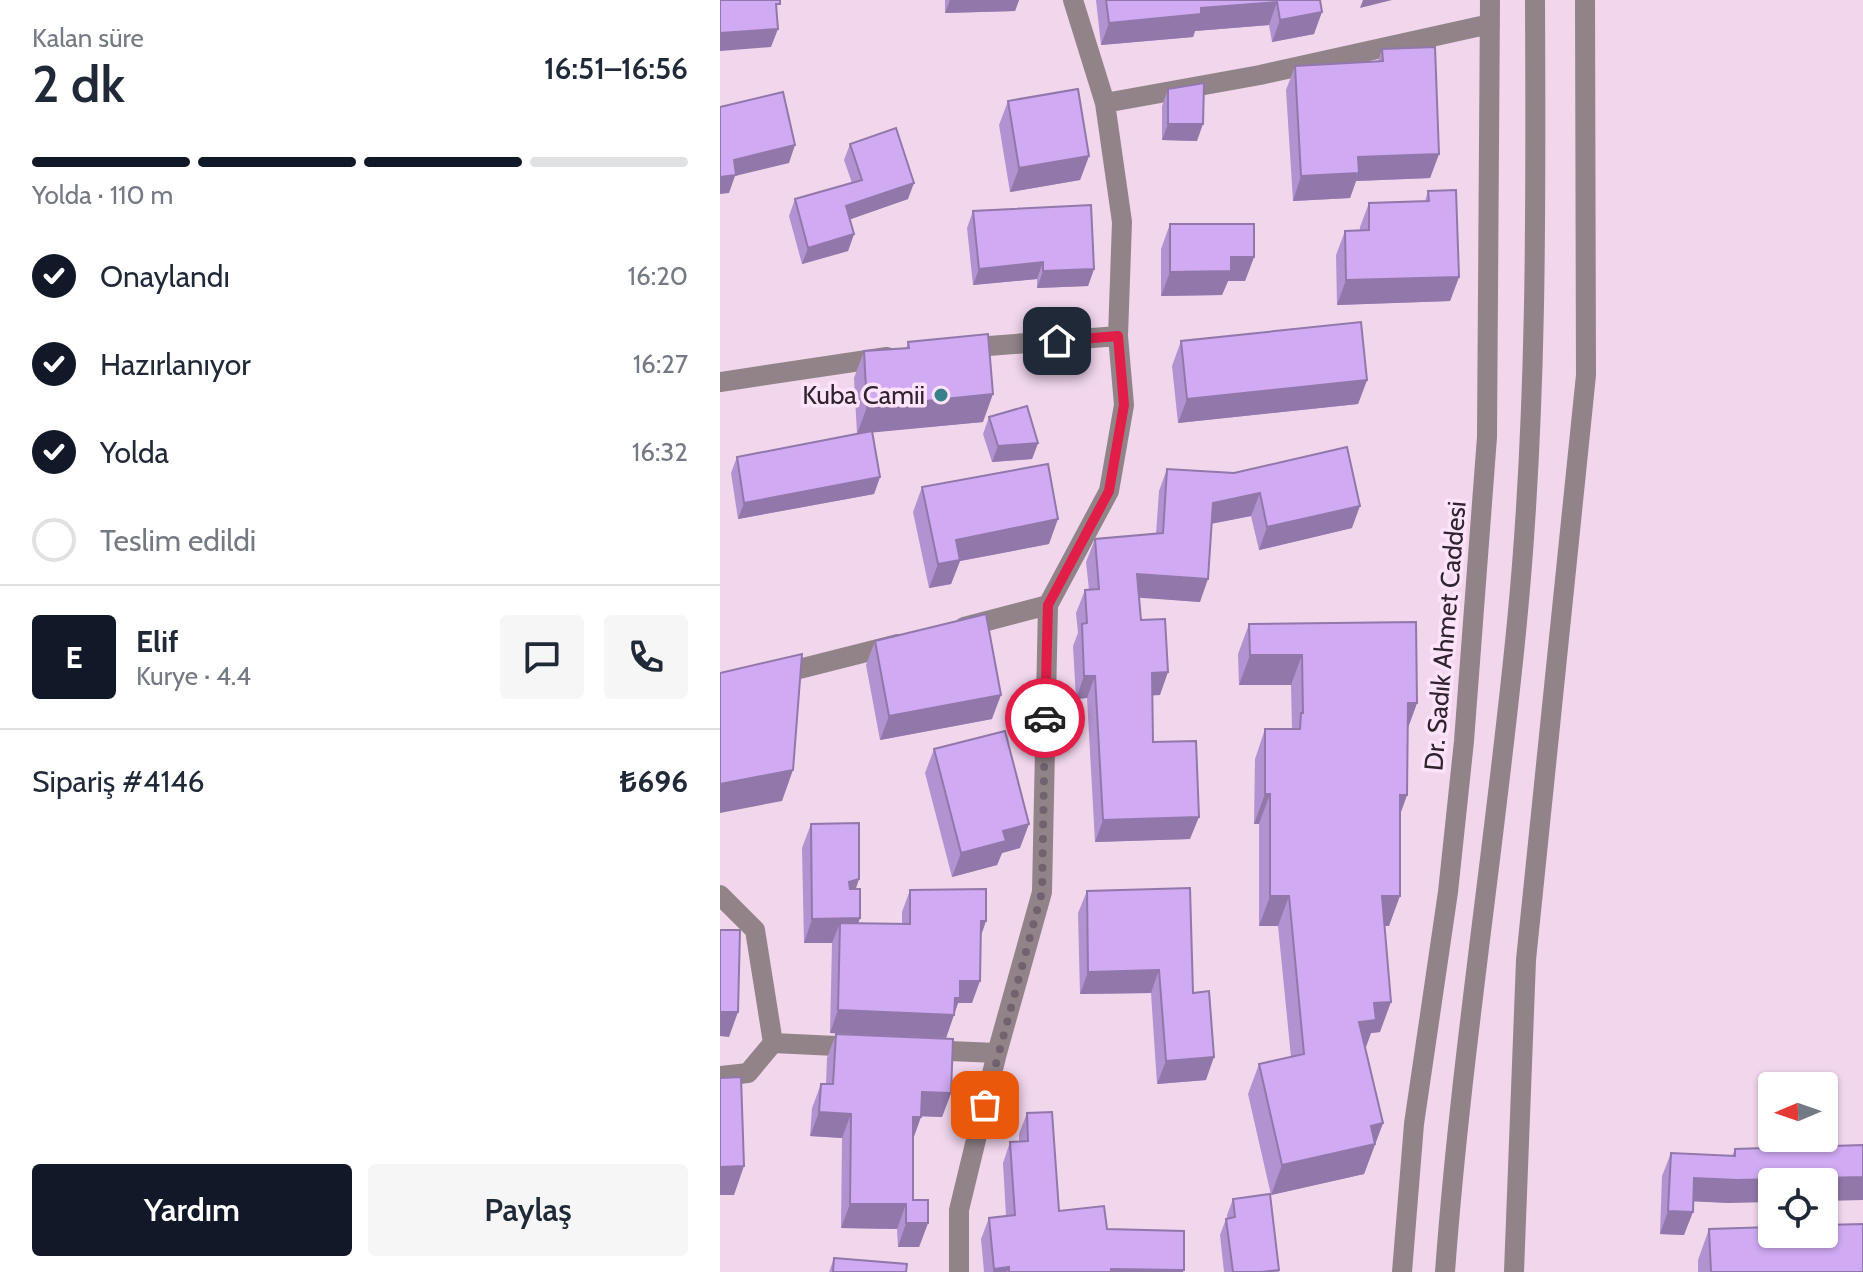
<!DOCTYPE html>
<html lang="tr">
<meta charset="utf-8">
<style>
:root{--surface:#fff;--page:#f6f6f7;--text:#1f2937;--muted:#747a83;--line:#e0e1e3;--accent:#111827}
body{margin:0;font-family:Cabin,sans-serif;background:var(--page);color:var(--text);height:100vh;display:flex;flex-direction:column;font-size:30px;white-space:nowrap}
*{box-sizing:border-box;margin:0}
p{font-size:26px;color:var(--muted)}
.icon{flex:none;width:44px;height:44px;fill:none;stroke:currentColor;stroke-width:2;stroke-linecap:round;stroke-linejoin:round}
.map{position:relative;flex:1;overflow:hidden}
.panel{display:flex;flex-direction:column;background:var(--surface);width:720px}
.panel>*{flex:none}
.needle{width:52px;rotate:268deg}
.fabs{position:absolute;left:1038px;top:1072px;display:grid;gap:16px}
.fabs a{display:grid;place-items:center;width:80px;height:80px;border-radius:8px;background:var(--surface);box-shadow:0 2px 6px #0004;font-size:40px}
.pin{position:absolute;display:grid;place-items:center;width:68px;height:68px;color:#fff;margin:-34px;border-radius:16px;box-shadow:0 4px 12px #0006}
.courier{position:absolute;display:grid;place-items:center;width:80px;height:80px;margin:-40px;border:6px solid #e11d48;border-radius:50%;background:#fff;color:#222;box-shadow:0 2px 10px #0007}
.headline em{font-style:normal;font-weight:600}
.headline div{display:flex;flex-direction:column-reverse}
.headline{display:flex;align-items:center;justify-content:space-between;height:136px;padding:0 32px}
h1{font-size:52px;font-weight:600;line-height:60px}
.bar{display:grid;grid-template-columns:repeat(4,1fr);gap:12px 8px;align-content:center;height:96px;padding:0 32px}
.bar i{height:10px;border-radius:6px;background:var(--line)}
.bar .current{background:var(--accent)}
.bar p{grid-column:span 4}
.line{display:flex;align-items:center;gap:20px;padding:0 32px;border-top:2px solid var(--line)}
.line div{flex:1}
.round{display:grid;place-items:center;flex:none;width:84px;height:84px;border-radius:8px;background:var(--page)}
ol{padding:0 32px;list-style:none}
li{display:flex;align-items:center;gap:24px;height:88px}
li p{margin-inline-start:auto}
li .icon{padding:8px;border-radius:50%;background:var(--accent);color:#fff;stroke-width:4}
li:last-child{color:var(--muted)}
li i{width:44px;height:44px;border:4px solid var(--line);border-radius:50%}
.button{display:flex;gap:16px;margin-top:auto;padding:16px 32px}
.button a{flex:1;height:92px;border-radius:8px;background:var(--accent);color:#fff;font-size:32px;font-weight:600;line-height:92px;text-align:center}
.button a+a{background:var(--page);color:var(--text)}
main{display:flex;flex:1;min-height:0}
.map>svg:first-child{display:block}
</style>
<main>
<section class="panel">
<div class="headline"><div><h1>2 dk</h1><p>Kalan süre</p></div><em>16:51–16:56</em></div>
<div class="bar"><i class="current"></i><i class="current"></i><i class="current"></i><i></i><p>Yolda · 110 m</p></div>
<ol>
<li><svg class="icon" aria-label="check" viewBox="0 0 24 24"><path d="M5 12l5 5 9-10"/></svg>Onaylandı<p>16:20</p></li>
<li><svg class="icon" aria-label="check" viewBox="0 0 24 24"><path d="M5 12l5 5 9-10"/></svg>Hazırlanıyor<p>16:27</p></li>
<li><svg class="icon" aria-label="check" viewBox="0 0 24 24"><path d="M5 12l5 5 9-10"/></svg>Yolda<p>16:32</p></li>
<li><i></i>Teslim edildi</li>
</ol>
<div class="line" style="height:144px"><b class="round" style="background:var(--accent);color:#fff">E</b><div><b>Elif</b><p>Kurye · 4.4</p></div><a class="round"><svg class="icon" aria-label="chat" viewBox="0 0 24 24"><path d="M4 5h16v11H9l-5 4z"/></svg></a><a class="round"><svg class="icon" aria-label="phone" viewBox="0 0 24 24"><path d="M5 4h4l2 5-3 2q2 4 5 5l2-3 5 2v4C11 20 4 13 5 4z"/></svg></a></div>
<div class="line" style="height:104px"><div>Sipariş #4146</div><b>₺696</b></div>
<div class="button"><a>Yardım</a><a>Paylaş</a></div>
</section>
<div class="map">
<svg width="1143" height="1272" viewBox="0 0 1143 1272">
<rect width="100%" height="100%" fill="#f1d6ec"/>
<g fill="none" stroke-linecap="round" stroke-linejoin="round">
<!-- minor -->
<path stroke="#928388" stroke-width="20" d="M385,103L540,75L770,24
M242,348L398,336
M0,382L167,357
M244,627L328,605
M0,689L178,644
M0,895L35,930L53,1043L28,1073L0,1076
M53,1043L137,1047
M205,1050L277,1053
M239,1272V1210L277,1053L322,892L328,605L389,491L404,405L398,336L402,222L385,103L353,0
M682,1272L694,1124L728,892L744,741L767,437L770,0
M725,1272C741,1054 776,839 797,622C817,416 816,207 815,0
M794,1272L806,960L866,375L865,0"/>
</g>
<!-- wall -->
<path fill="#b392d1" d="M225,0H299L295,11L225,13Z
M376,0H600L594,34L552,42L549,25L475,31L473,37L381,45Z
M662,49L719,154L710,178L636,181L630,198L573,201L566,90L575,66L658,61Z
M448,89L477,141L442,140V106Z
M288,101L369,156L360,180L290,192L279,125Z
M130,144L188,199L130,219L134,234L128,251L82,264L69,216L75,199L132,183L124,160Z
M708,191L739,277L730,301L617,305L616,255L625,231H640V227L649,203L705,201Z
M253,211L374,269L368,286L317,288V279L253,285L247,228Z
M450,224L534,257L525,281H508L502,295L441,296V249Z
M461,341L647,380L638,404L458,423L452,366Z
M188,342L263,422L152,432L160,477L154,494L18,519L11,473L17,457L137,434L134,378L144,351L186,349Z
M269,417L318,443L312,459L272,462L263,434Z
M447,469L514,473L632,528L539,550L531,516L491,524L480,602L419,597L421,620L440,695H432L433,742L470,839L375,842L367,698L356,699L353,646L358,633L356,613L365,590H369L366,562L375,539L436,534L439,491Z
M202,487L329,544L240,561L231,584L209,588L193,512Z
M529,624L697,703L688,728L687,795L680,815L669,926H664L660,1032L651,1033L645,1048L663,1123L644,1174L551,1195L528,1094L539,1064L571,1057L558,926H539V824H534L535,759L545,729H572L571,685H519L518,654Z
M155,641L272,719L160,740L146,665Z
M214,749L300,848L282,853L277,865L232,877L205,773Z
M91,824L140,918L138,923L182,924V912L190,890L266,921L261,936L252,1003H238L226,1038L110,1033L112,943H84L82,848Z
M367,891L473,993L486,1080L437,1084L431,993L360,994L358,913Z
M116,1034L231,1093L222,1117L201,1116L193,1139V1200L208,1223L199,1247H178L177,1229L121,1228L122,1138L90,1136L92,1108L101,1084H106L107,1058Z
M307,1113L339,1211L387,1229L463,1272H264L261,1239L269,1218L286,1216L283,1163L290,1142H299V1134Z
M1143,1145L1009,1203L973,1201L964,1235L940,1234L942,1176L951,1153L1012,1156L1015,1149Z
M513,1199L559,1272H504L500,1235L506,1219L507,1218V1215Z
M989,1229L1143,1272H978V1260Z
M114,1258L186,1272H109Z"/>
<!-- shaded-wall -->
<path fill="#9277aa" d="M230,0H299L295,11L225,13Z
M643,0H672L640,8Z
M557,2L549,25L475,31L473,37L381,45L389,23L481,8Z
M602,12L594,34L552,42L560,20Z
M58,29L51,47L0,51V33Z
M448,124H483L477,141L442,140Z
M75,145L69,163L15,176L9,193L0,194V177L14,160Z
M719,154L710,178L636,181L630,198L573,201L581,176L638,157Z
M369,156L360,180L290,192L299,168Z
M194,183L188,199L120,223L126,206Z
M134,234L128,251L82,264L88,248Z
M511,257H534L525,281H508L502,295L441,296L450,272Z
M323,262L317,279L253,285L259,269Z
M374,269L368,286L317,288L323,271Z
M739,277L730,301L617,305L626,280Z
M647,380L638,404L458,423L467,399Z
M273,394L263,422L137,434L147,407Z
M318,443L312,459L272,462L278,446Z
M160,477L154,494L18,519L24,503Z
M540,493L531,516L484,525L493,503Z
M640,506L632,528L539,550L547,527Z
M338,519L329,544L240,561L231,584L209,588L218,564L236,540Z
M417,574L488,579L480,602L409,597Z
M530,655H582L571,685H519Z
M448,672L440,695L424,696L432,673Z
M364,676H375L367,698L356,699Z
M281,695L272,719L160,740L169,716Z
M688,703H697L686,733Z
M73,770L62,801L0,813V784Z
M545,794H550L539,824H534Z
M680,795H687L676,825Z
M479,817L470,839L375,842L383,820Z
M309,824L300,848L282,853L277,865L232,877L241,853L283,831Z
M139,879L131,904L129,882Z
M550,896H569L558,926H539Z
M662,896H680L669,926H651Z
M140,918L131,942L120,923L112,943H84L92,919Z
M261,921H266L258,943Z
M439,970L431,993L360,994L368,972Z
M240,981H260L252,1003H238L226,1038L110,1033L118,1010Z
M671,1002L660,1032L651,1033L645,1050L639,1022L654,1003Z
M0,1012H18L9,1037L0,1036Z
M494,1057L486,1080L437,1084L446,1061Z
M202,1092L231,1093L222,1117L193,1116Z
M99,1112L131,1114L122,1138L90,1136Z
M193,1117H201L192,1142Z
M663,1123L644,1174L551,1195L562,1165L651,1126Z
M24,1166L14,1195H0V1167Z
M1143,1177V1200L1104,1201V1182H1052V1202L1009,1203L966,1201L974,1178Z
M130,1204H186L177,1229L121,1228Z
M948,1211L973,1212L964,1235L940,1234Z
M186,1223H208L199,1247H178Z
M289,1267L287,1272H273L274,1269Z
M391,1269L464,1270L463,1272H390Z"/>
<!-- building -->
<path fill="#d0aaf3" stroke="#9277aa" stroke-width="2" d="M0,0H60V4H56L58,29L0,33Z
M386,0H600L602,12L560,20L557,2L481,8V14L389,23Z
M715,47L719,154L638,157L639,173L581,176L575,66L663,61L662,49Z
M484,83L483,124H448V89Z
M358,89L369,156L299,168L288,101Z
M63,92L75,145L14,160L16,175L0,177V107Z
M176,128L194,183L126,206L134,234L88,248L75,199L142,180L130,144Z
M736,190L739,277L626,280L625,231L649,230V203L709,201L708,191Z
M371,205L374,269L323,271V262L259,269L253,211Z
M450,224H534V257H511V271L450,272Z
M641,322L647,380L467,399L461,341Z
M268,334L273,394L147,407L144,351L189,348L188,342Z
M307,406L318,443L278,446L269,417Z
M152,431L160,477L24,503L17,457Z
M627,447L640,506L547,527L540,493L493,503L488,579L417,574L421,620L445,619L448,672L432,673L433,742L476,741L479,817L383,820L375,676H364L362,624L367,623L365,590L379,589L375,539L443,533L447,469L514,473Z
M328,464L338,519L236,540L240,560L218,564L202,487Z
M266,614L281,695L169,716L155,641Z
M696,622L697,703H688L687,795H680V896H662L671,1002L654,1003L656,1020L639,1022L663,1123L651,1126L655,1144L562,1165L539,1064L584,1054L569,896H550V794H545V729H580L581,713H583L582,655H530L529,624Z
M82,654L73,770L0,784V673Z
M285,731L309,824L283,831L286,841L241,853L214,749Z
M139,823V879L129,882L130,889H140V918L92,919L91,824Z
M470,888L473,993L489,991L494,1057L446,1061L439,970L368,972L367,891Z
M266,889V921H261L260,981H240V998H235L234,1015L118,1010L120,923L190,924V890Z
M0,930H20L18,1012H0Z
M116,1034L233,1039L231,1093L202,1092L201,1117H193V1200H208V1223H186V1204H130L131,1114L99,1112L101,1084H113Z
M21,1077L24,1166L0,1167V1078Z
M332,1112L339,1211L384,1206L387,1229L464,1231V1270L391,1269V1272H289V1267L274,1269L269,1218L295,1215L290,1142L308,1141L307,1113Z
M1143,1145V1177L1017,1180L974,1178L973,1212L948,1211L951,1153L1015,1156V1149Z
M550,1194L559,1270L542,1272H513L506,1219L515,1217L513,1199Z
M1143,1224V1272H991L989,1229L1052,1227V1234H1104V1225Z
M114,1258L187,1264L186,1272H113Z"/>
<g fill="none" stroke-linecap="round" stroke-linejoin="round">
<!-- done -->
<path stroke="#726270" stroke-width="8" stroke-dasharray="0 14.4" d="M265,1105L322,892L325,718"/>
<!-- route -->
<path stroke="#e11d48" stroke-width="10" d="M325,718L328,605L389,491L404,405L398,336L337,341"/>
</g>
<!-- markers -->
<circle fill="#3a7f8c" stroke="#ffe3fa" stroke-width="3" cx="221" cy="395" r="8"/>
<g text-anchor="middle" stroke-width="7" stroke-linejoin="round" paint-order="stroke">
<!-- poi labels -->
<g font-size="26" fill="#2e242d" stroke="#ffe3fa" text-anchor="end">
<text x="205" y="404">Kuba Camii</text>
</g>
<!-- street labels -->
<g font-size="26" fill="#2e242d" stroke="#ffe3fa">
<text transform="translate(725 636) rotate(-85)" y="9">Dr. Sadık Ahmet Caddesi</text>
</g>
</g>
</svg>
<div class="fabs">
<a><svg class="needle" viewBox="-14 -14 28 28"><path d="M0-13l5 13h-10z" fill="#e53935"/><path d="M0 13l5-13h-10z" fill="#747a83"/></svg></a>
<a><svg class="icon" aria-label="locate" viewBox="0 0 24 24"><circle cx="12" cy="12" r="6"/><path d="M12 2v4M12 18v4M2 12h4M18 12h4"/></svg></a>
</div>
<div class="pin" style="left:265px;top:1105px;background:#ea580c"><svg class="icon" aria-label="bag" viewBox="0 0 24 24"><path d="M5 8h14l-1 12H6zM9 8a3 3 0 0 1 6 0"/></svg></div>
<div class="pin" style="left:337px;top:341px;background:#1f2937"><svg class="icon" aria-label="home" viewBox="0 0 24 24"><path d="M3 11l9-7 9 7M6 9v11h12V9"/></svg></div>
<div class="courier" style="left:325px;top:718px"><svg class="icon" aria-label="car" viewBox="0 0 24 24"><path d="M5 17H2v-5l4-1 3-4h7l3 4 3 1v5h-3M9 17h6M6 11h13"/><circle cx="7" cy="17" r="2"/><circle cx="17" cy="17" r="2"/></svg></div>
</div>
</main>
